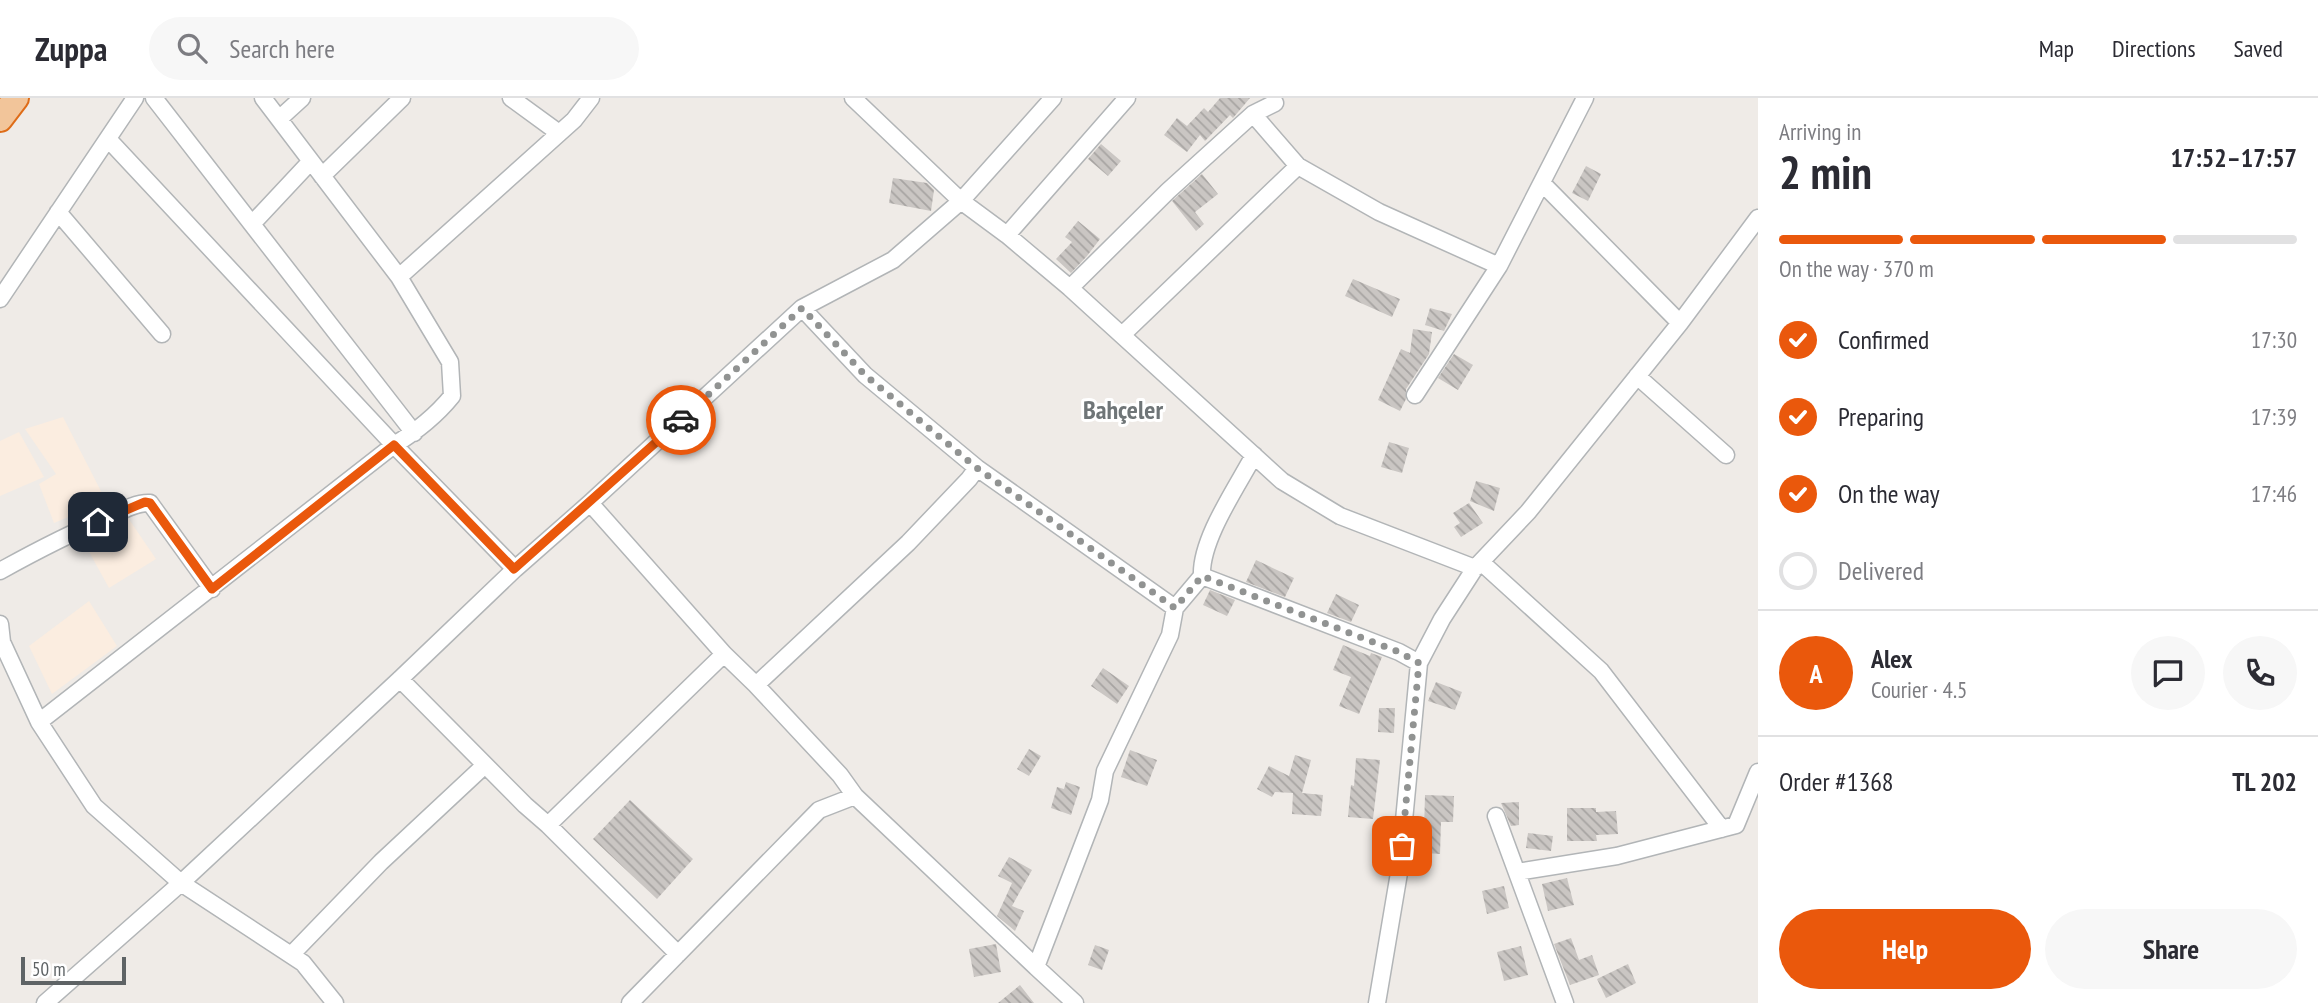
<!DOCTYPE html>
<meta charset="utf-8">
<style>
:root{--surface:#fff;--page:#f7f7f7;--text:#2b2b33;--muted:#7c7c81;--line:#e1e1e2;--accent:#ea580c}
body{margin:0;font-family:"PT Sans Narrow",sans-serif;background:var(--page);color:var(--text);height:100vh;display:flex;flex-direction:column;font-size:26px;white-space:nowrap}
*{box-sizing:border-box;margin:0}
p{font-size:23px;color:var(--muted)}
.icon{flex:none;width:38px;height:38px;fill:none;stroke:currentColor;stroke-width:2;stroke-linecap:round;stroke-linejoin:round}
.map{position:relative;flex:1;overflow:hidden}
.panel{display:flex;flex-direction:column;background:var(--surface);width:560px}
.panel>*{flex:none}
.scale{position:absolute;left:21px;bottom:18px;width:105px;box-sizing:border-box;padding-left:7px;border:4px solid #5e6365;border-top:0;font-size:19px;line-height:24px;white-space:nowrap;color:#5e6365;-webkit-text-stroke:5px #fff;paint-order:stroke}
.pin{position:absolute;display:grid;place-items:center;width:60px;height:60px;color:#fff;margin:-30px;border-radius:14px;box-shadow:0 4px 10px #0006}
.courier{position:absolute;display:grid;place-items:center;width:70px;height:70px;margin:-35px;border:5px solid #ea580c;border-radius:50%;background:#fff;color:#222;box-shadow:0 2px 9px #0007}
.head em{font-style:normal;font-weight:600}
.head div{display:flex;flex-direction:column-reverse}
.head{display:flex;align-items:center;justify-content:space-between;height:119px;padding:0 21px}
h1{font-size:46px;font-weight:600;line-height:52px}
.bar{display:grid;grid-template-columns:repeat(4,1fr);gap:10px 7px;align-content:center;height:84px;padding:0 21px}
.bar i{height:9px;border-radius:5px;background:var(--line)}
.bar .current{background:var(--accent)}
.bar p{grid-column:span 4}
.line{display:flex;align-items:center;gap:18px;padding:0 21px;border-top:2px solid var(--line)}
.line div{flex:1}
.round{display:grid;place-items:center;flex:none;width:74px;height:74px;border-radius:37px;background:var(--page)}
ol{padding:0 21px;list-style:none}
li{display:flex;align-items:center;gap:21px;height:77px}
li p{margin-inline-start:auto}
li .icon{padding:7px;border-radius:50%;background:var(--accent);color:#fff;stroke-width:4}
li:last-child{color:var(--muted)}
li i{width:38px;height:38px;border:4px solid var(--line);border-radius:50%}
.button{display:flex;gap:14px;margin-top:auto;padding:14px 21px}
.button a{flex:1;height:80px;border-radius:42px;background:var(--accent);color:#fff;font-size:28px;font-weight:600;line-height:80px;text-align:center}
.button a+a{background:var(--page);color:var(--text)}
header{display:flex;align-items:center;gap:42px;box-sizing:border-box;height:98px;padding:0 35px;background:var(--surface);border-bottom:2px solid var(--line)}
header strong{font-size:33px}
nav{display:flex;gap:38px;margin-inline-start:auto;font-size:24px}
.search{width:490px;height:63px;background:var(--page);display:flex;align-items:center;gap:18px;box-sizing:border-box;padding:0 24px;border-radius:38px;color:var(--muted);font-size:26px}
main{display:flex;flex:1;min-height:0}
.map>svg:first-child{display:block}
</style>
<header>
<strong>Zuppa</strong>
<div class="search"><svg class="icon" aria-label="search" viewBox="0 0 24 24"><circle cx="10" cy="10" r="6"/><path d="M15 15l6 6"/></svg>Search here</div>
<nav><a>Map</a><a>Directions</a><a>Saved</a></nav>
</header>
<main>
<div class="map">
<svg width="1758" height="905" viewBox="0 0 1758 905">
<defs>
<pattern id="building-back-hatch" width="6" height="6" patternUnits="userSpaceOnUse" patternTransform="scale(1.75)"><rect width="6" height="6" fill="#cac6c3"/><path d="M-1 5l2 2M0 0l6 6M5-1l2 2" fill="none" stroke="#a7a4a2"/></pattern>
</defs>
<rect width="100%" height="100%" fill="#efebe7"/>
<!-- commercial -->
<path fill="#fbede0" d="M63,319L106,403L54,425L39,386L56,376L25,331Z
M19,334L44,379L0,398V343Z
M124,414L156,461L109,490L82,441Z
M89,503L117,548L52,596L29,548Z"/>
<!-- building -->
<path fill="url(#building-back-hatch)" d="M1220,0H1250L1233,20L1230,17L1205,43L1200,37L1187,54L1164,37L1177,20L1187,28L1204,10L1208,14Z
M1101,46L1121,63L1108,78L1088,61Z
M1586,68L1601,76L1588,103L1572,95Z
M1202,76L1218,96L1195,114L1204,126L1196,133L1172,103Z
M893,80L927,85L934,92L931,113L889,105Z
M1078,123L1100,141L1087,158L1071,175L1056,161L1072,144L1065,139Z
M1353,181L1400,201L1392,219L1345,198Z
M1430,210L1452,216L1444,233L1425,227Z
M1413,231L1432,234L1429,256L1406,291V301L1400,313L1378,302L1401,251L1410,255Z
M1454,256L1473,267L1458,292L1438,280Z
M1389,344L1409,350L1402,375L1381,369Z
M1476,383L1500,390L1494,413L1470,403Z
M1469,405L1483,425L1461,439L1454,429L1460,425L1453,415Z
M1256,462L1294,480L1285,499L1246,484Z
M1210,492L1235,502L1227,518L1203,507Z
M1336,496L1359,507L1351,524L1327,515Z
M1343,547L1370,558L1371,555L1382,559L1359,616L1339,608L1351,579L1333,572Z
M1103,570L1129,588L1117,606L1091,588Z
M1436,584L1462,594L1455,612L1428,603Z
M1379,610H1395L1394,635L1378,634Z
M1029,651L1041,658L1029,678L1017,671Z
M1130,652L1157,662L1147,688L1121,679Z
M1295,657L1311,662L1302,695L1323,697L1321,718L1292,716L1293,695L1275,694L1272,699L1257,691L1269,668L1289,678Z
M1356,660L1380,662L1373,721L1348,719L1351,687L1354,688Z
M1066,684L1080,689L1071,717L1051,710L1057,689L1064,691Z
M1425,697L1454,698L1453,724H1441L1440,756L1412,754L1414,733H1424Z
M630,702L693,761L657,801L593,741Z
M1519,704V727L1511,728L1501,705Z
M1567,710H1596V714L1616,713L1618,736L1596,737L1597,743H1567Z
M1528,735L1553,738L1551,753L1526,750Z
M1009,759L1032,772L1012,808L1024,813L1015,833L997,818L1012,785L998,778Z
M1567,780L1574,807L1548,813L1542,786Z
M1504,788L1509,810L1487,816L1482,793Z
M1571,840L1579,862L1592,857L1599,877L1570,887L1554,846Z
M996,846L1001,874L974,879L969,851Z
M1095,847L1109,852L1102,872L1088,867Z
M1521,848L1528,877L1504,883L1497,854Z
M1628,866L1636,885L1606,900L1597,881Z
M1020,887L1034,905H998Z"/>
<g fill="none" stroke-linecap="round" stroke-linejoin="round">
<!-- minor casing -->
<g stroke="#b2b5b7" stroke-width="19">
<path id="minor" d="M154,0L414,335
M511,0L559,35
M853,0L961,103L1007,137L1070,190L1282,383L1340,418L1475,470
M1253,16L1298,68L1379,114L1499,168
M279,21L302,0
M108,41L394,347L515,471
M322,78L402,0
M1542,85L1680,225
M58,114L162,236
M252,126L311,63
M1007,137L1127,0
M399,179L574,22L591,0
M1070,190L1168,93L1253,16L1275,5
M0,201L135,0
M802,210L865,277L977,370L1175,510
M1122,237L1298,68
M1637,278L1726,357
M1415,297L1499,168L1585,0
M590,405L724,556L756,587L840,677L855,698
M1481,464L1601,573L1722,731
M0,473C36,453 71,435 109,419C121,413 137,404 150,405L212,491
M1202,478L1399,554L1419,565
M0,526L2,544L39,624L94,708L181,785L303,865L335,905
M400,581L525,707L548,727L678,856
M756,587L908,445L969,381L977,370
M39,624L394,347C417,333 435,319 452,298L450,264L399,179L263,0
M1496,718L1565,905
M548,727L724,556
M1517,774L1617,758L1736,727L1758,674
M291,857L381,764L485,667
M45,905L181,785L400,581L515,471L590,405L802,210L893,162L961,103L1053,0
M630,905L819,712L855,698L1036,869
M1075,905L1036,869L1100,702L1105,673L1170,537L1175,510L1202,478C1200,442 1237,389 1254,357
M1377,905L1399,775L1419,565L1442,521L1475,470L1528,414L1680,225L1758,120"/>
</g>
<!-- highway casing -->
<g stroke="#de6c18" stroke-width="28">
<path id="highway" d="M0,21L16,0"/>
</g>
<!-- minor -->
<use href="#minor" stroke="#fff" stroke-width="16"/>
<!-- highway -->
<use href="#highway" stroke="#f2c59a" stroke-width="24"/>
</g>
<g fill="none" stroke-linecap="round" stroke-linejoin="round">
<!-- done -->
<path stroke="#919392" stroke-width="7" stroke-dasharray="0 12.6" d="M681,322L802,210L865,277L977,370L1175,510L1202,478L1399,554L1419,565L1402,748"/>
<!-- route -->
<path stroke="#ea580c" stroke-width="9" d="M98,424L145,404L150,405L212,491L394,347L514,471L681,322"/>
</g>
<g text-anchor="middle" stroke-width="6" stroke-linejoin="round" paint-order="stroke">
<!-- district labels -->
<g font-size="26" font-weight="bold" fill="#6f7577" stroke="#fff">
<text x="1123" y="321">Bahçeler</text>
</g>
</g>
</svg>
<div class="scale">50 m</div>
<div class="pin" style="left:1402px;top:748px;background:#ea580c"><svg class="icon" aria-label="bag" viewBox="0 0 24 24"><path d="M5 8h14l-1 12H6zM9 8a3 3 0 0 1 6 0"/></svg></div>
<div class="pin" style="left:98px;top:424px;background:#1f2937"><svg class="icon" aria-label="home" viewBox="0 0 24 24"><path d="M3 11l9-7 9 7M6 9v11h12V9"/></svg></div>
<div class="courier" style="left:681px;top:322px"><svg class="icon" aria-label="car" viewBox="0 0 24 24"><path d="M5 17H2v-5l4-1 3-4h7l3 4 3 1v5h-3M9 17h6M6 11h13"/><circle cx="7" cy="17" r="2"/><circle cx="17" cy="17" r="2"/></svg></div>
</div>
<section class="panel">
<div class="head"><div><h1>2 min</h1><p>Arriving in</p></div><em>17:52–17:57</em></div>
<div class="bar"><i class="current"></i><i class="current"></i><i class="current"></i><i></i><p>On the way · 370 m</p></div>
<ol>
<li><svg class="icon" aria-label="check" viewBox="0 0 24 24"><path d="M5 12l5 5 9-10"/></svg>Confirmed<p>17:30</p></li>
<li><svg class="icon" aria-label="check" viewBox="0 0 24 24"><path d="M5 12l5 5 9-10"/></svg>Preparing<p>17:39</p></li>
<li><svg class="icon" aria-label="check" viewBox="0 0 24 24"><path d="M5 12l5 5 9-10"/></svg>On the way<p>17:46</p></li>
<li><i></i>Delivered</li>
</ol>
<div class="line" style="height:126px"><b class="round" style="background:var(--accent);color:#fff">A</b><div><b>Alex</b><p>Courier · 4.5</p></div><a class="round"><svg class="icon" aria-label="chat" viewBox="0 0 24 24"><path d="M4 5h16v11H9l-5 4z"/></svg></a><a class="round"><svg class="icon" aria-label="phone" viewBox="0 0 24 24"><path d="M5 4h4l2 5-3 2q2 4 5 5l2-3 5 2v4C11 20 4 13 5 4z"/></svg></a></div>
<div class="line" style="height:91px"><div>Order #1368</div><b>TL 202</b></div>
<div class="button"><a>Help</a><a>Share</a></div>
</section>
</main>
